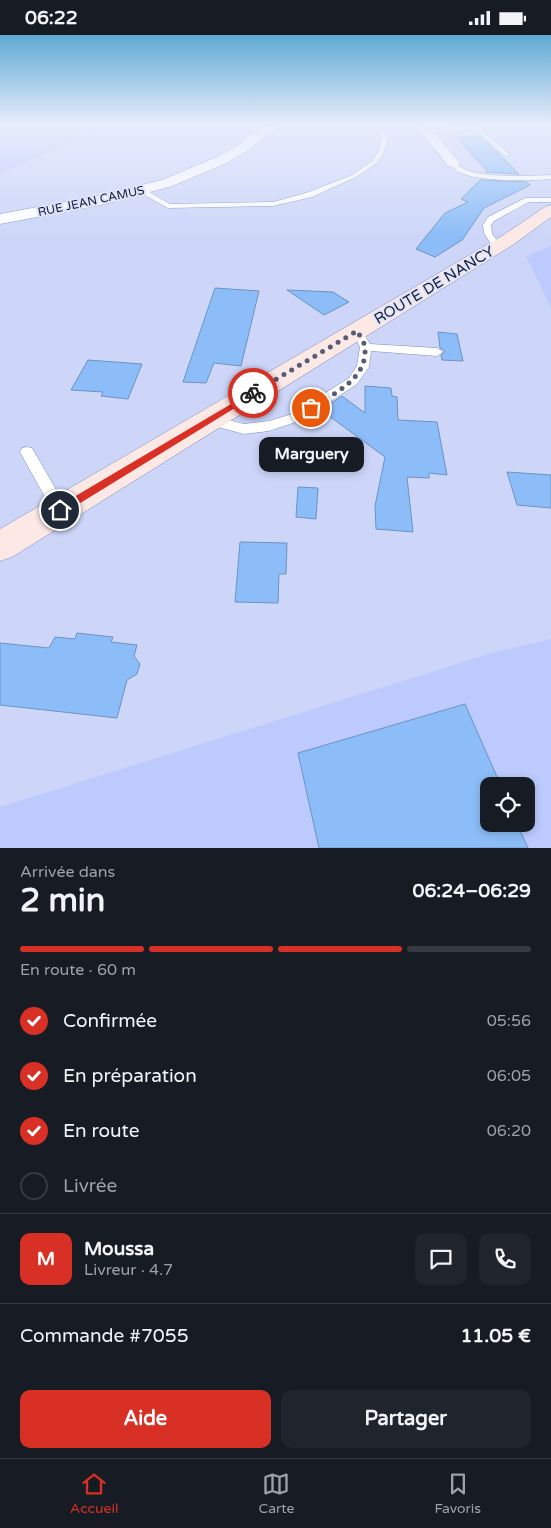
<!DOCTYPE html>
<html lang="fr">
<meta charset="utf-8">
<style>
:root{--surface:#171b24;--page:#20242c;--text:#f1f3f6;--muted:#9ea1a6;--line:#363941;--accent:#d93025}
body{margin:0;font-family:"Varela Round",sans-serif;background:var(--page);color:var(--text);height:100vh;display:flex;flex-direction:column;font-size:19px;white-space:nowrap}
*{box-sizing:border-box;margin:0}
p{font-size:16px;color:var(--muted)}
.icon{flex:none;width:28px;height:28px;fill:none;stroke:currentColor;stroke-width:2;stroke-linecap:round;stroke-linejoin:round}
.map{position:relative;height:813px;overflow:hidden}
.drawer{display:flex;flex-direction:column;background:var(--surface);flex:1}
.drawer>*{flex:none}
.fabs{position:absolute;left:480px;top:742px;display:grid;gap:10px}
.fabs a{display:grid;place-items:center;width:55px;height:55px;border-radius:10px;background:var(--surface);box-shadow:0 2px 8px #0003;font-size:25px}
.pin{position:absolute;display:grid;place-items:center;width:42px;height:42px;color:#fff;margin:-21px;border:2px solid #fff;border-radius:50%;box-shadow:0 1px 5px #0007}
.courier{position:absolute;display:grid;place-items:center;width:50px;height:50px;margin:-25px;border:4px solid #d93025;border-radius:50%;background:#fff;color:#222;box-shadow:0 1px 6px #0007}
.bubble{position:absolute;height:35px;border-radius:10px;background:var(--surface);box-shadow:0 2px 8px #0003;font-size:16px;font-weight:700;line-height:35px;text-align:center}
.headline em{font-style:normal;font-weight:700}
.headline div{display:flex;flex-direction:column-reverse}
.headline{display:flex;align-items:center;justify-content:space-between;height:85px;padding:0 20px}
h1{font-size:32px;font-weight:700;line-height:38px}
.bar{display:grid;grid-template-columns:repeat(4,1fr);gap:8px 5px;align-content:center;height:60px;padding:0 20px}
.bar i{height:6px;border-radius:4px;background:var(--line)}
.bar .current{background:var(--accent)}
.bar p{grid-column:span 4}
.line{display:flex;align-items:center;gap:12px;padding:0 20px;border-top:1px solid var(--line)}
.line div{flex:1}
.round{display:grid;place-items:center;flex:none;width:52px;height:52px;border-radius:10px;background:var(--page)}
ol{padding:0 20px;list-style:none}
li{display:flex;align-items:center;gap:15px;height:55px}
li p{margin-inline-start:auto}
li .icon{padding:5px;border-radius:50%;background:var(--accent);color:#fff;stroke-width:4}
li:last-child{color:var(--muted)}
li i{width:28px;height:28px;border:2px solid var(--line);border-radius:50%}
.cta{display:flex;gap:10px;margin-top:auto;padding:10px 20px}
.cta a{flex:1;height:58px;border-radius:10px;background:var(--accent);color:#fff;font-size:20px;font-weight:700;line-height:58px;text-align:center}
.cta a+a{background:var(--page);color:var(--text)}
.status{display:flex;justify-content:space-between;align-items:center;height:35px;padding:0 25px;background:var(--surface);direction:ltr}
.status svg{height:14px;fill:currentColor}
.dock{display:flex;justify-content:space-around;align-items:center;height:70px;border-top:1px solid var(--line);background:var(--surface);font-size:14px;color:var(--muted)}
.dock a{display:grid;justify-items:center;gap:2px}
.dock .current{color:var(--accent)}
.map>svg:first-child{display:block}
</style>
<div class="status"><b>06:22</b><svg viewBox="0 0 49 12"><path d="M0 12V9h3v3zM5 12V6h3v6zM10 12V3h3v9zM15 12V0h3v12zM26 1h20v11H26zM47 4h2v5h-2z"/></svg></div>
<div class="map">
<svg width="551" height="813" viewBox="0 0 551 813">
<rect width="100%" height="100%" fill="#cdd6f9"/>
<!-- built -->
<path fill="#bdcafe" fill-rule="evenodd" d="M0,88H104L64,111L0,138Z
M551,211V273L526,221Z
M551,604V813H0V772L492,618ZM489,751H526V789H489Z"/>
<!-- building -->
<path fill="#8cbdf8" stroke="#6c93c1" d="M479,101L492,112L519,139L486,137L487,136L456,102Z
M480,145L527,147L530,150L484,173L462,205L435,222L416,214L445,178L468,167L461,164Z
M215,253L259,256L241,331L214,328L206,348L183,347Z
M287,255L333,257L349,267L324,280Z
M438,297L457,299L463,326L442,325L441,320L445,316L440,313Z
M88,325L142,329L128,364L101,361L103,357L71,355Z
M365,351L391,353L392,361L397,362L398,385L437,387L447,440L429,438V443L407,442L413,497L376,494L375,471L385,422L321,375L342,361L365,378Z
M507,437L551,440V473L517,470Z
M298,452L318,453L316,484L296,482Z
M240,507L287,508L286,539H279L278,568L235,567Z
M77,598L113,602L111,607L137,610L134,621L140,629L137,639L127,645L117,683L0,670V608L49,613L55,602L75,604Z
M465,669L501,751H489V789H517L528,813H319L298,718Z"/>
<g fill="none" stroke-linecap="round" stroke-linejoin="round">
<!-- service casing -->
<g stroke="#7f8cc2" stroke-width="1">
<path id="service" d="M369,88H375L385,97L388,103L384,117L377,128L356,142L312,162L273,171L168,173L137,156L144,154L170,169L273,167L306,158L352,140L372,126L378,117L382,103L380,99Z
M472,90H476L509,119V121H505L472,92Z
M451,127H455C458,129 461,133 464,134C481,143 532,141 551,140V144C529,146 478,147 459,137C456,136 453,132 451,129Z
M525,163H551V167H529L494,186L491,190L492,198L501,212L500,214H494L484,198L483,190L488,182Z
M357,293L361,294L370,309L437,313L443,317L437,321L371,316L369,332L357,349L302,385L269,396L244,399L203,388L201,385L203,382L208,380L244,389L269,386L292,379L349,343L357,331L360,312L352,296Z
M27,412L32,413L65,470L68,475L65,480L60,482L55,480L20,417L22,413Z"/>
</g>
<!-- minor casing -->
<g stroke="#7f8cc2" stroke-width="1">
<path id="minor" d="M414,88H426L428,90L482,88L478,93L474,94L434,97L460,128L453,132L448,131Z
M494,88H512L506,91L496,90Z"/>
</g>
<!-- tertiary casing -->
<g stroke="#7f8cc2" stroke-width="1">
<path id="tertiary" d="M275,88L288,89L263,102L250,114L227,128L172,151L101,170L0,189V179L101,160L162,145L217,122L242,108L255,96Z
M543,88H551V91L545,90Z"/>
</g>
<!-- secondary casing -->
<g stroke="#7f8cc2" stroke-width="1">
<path id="secondary" d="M551,170V182L514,209L12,522L0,526V494L502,201L545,172Z"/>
</g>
<!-- service -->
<use href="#service" fill="#fff" fill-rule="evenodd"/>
<!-- minor -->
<use href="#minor" fill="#fff" fill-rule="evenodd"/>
<!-- tertiary -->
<use href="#tertiary" fill="#fff" fill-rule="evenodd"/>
<!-- secondary -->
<use href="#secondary" fill="#fce8e4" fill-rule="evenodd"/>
</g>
<!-- sky -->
<linearGradient id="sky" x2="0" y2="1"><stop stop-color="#5eaad2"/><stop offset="0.44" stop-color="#e8edfc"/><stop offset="1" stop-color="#e8edfc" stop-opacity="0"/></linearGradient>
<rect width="551" height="202" fill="url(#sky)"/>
<!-- route -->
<path fill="#d93025" d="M253,356L257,358L256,360L64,478H57V472Z"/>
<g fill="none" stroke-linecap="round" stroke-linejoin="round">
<!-- done -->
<path stroke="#565c76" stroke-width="5" stroke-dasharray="0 9" d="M253,358L357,296C360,301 365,308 365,313C367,345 334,358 311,373"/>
</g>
<g text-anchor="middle" stroke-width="4" stroke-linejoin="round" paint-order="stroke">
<!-- far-street labels -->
<g font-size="12" fill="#161b30" stroke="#dde4fb">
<text transform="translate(91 166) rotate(-12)" y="4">RUE JEAN CAMUS</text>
</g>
<!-- street labels -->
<g font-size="15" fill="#161b30" stroke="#dde4fb">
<text transform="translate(434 250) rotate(-31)" y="5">ROUTE DE NANCY</text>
</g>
</g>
</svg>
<div class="fabs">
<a><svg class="icon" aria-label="locate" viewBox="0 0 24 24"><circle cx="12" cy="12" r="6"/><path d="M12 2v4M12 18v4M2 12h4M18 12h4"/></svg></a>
</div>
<div class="pin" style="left:311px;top:373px;background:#ea580c"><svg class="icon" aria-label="bag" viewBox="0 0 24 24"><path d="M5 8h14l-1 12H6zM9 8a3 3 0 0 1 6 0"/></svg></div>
<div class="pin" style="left:60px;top:475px;background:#1f2937"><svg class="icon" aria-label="home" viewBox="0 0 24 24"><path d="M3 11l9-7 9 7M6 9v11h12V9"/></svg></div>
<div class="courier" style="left:253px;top:358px"><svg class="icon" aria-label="bike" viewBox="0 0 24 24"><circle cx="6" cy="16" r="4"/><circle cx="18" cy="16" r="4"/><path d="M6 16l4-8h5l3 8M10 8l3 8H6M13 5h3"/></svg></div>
<div class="bubble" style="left:259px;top:402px;width:105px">Marguery</div>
</div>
<section class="drawer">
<div class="headline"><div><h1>2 min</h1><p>Arrivée dans</p></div><em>06:24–06:29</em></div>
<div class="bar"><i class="current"></i><i class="current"></i><i class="current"></i><i></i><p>En route · 60 m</p></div>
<ol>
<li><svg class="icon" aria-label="check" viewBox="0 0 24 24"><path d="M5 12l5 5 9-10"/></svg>Confirmée<p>05:56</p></li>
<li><svg class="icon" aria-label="check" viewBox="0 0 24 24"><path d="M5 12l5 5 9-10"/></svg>En préparation<p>06:05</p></li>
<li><svg class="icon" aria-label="check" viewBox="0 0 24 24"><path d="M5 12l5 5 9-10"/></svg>En route<p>06:20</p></li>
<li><i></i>Livrée</li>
</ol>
<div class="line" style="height:90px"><b class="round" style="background:var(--accent);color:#fff">M</b><div><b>Moussa</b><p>Livreur · 4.7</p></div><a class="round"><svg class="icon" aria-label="chat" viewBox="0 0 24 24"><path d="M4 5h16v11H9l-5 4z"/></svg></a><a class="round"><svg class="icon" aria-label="phone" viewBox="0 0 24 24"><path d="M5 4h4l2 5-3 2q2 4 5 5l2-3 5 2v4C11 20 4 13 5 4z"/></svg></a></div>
<div class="line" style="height:65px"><div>Commande #7055</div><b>11.05 €</b></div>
<div class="cta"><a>Aide</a><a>Partager</a></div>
</section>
<nav class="dock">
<a class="current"><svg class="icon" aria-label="home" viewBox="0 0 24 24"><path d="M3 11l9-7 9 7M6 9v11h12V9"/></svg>Accueil</a>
<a><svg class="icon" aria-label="map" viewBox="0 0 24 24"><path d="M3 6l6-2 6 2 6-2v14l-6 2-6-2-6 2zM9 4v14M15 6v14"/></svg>Carte</a>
<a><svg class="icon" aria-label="saved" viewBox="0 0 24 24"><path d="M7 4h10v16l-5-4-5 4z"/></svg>Favoris</a>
</nav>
